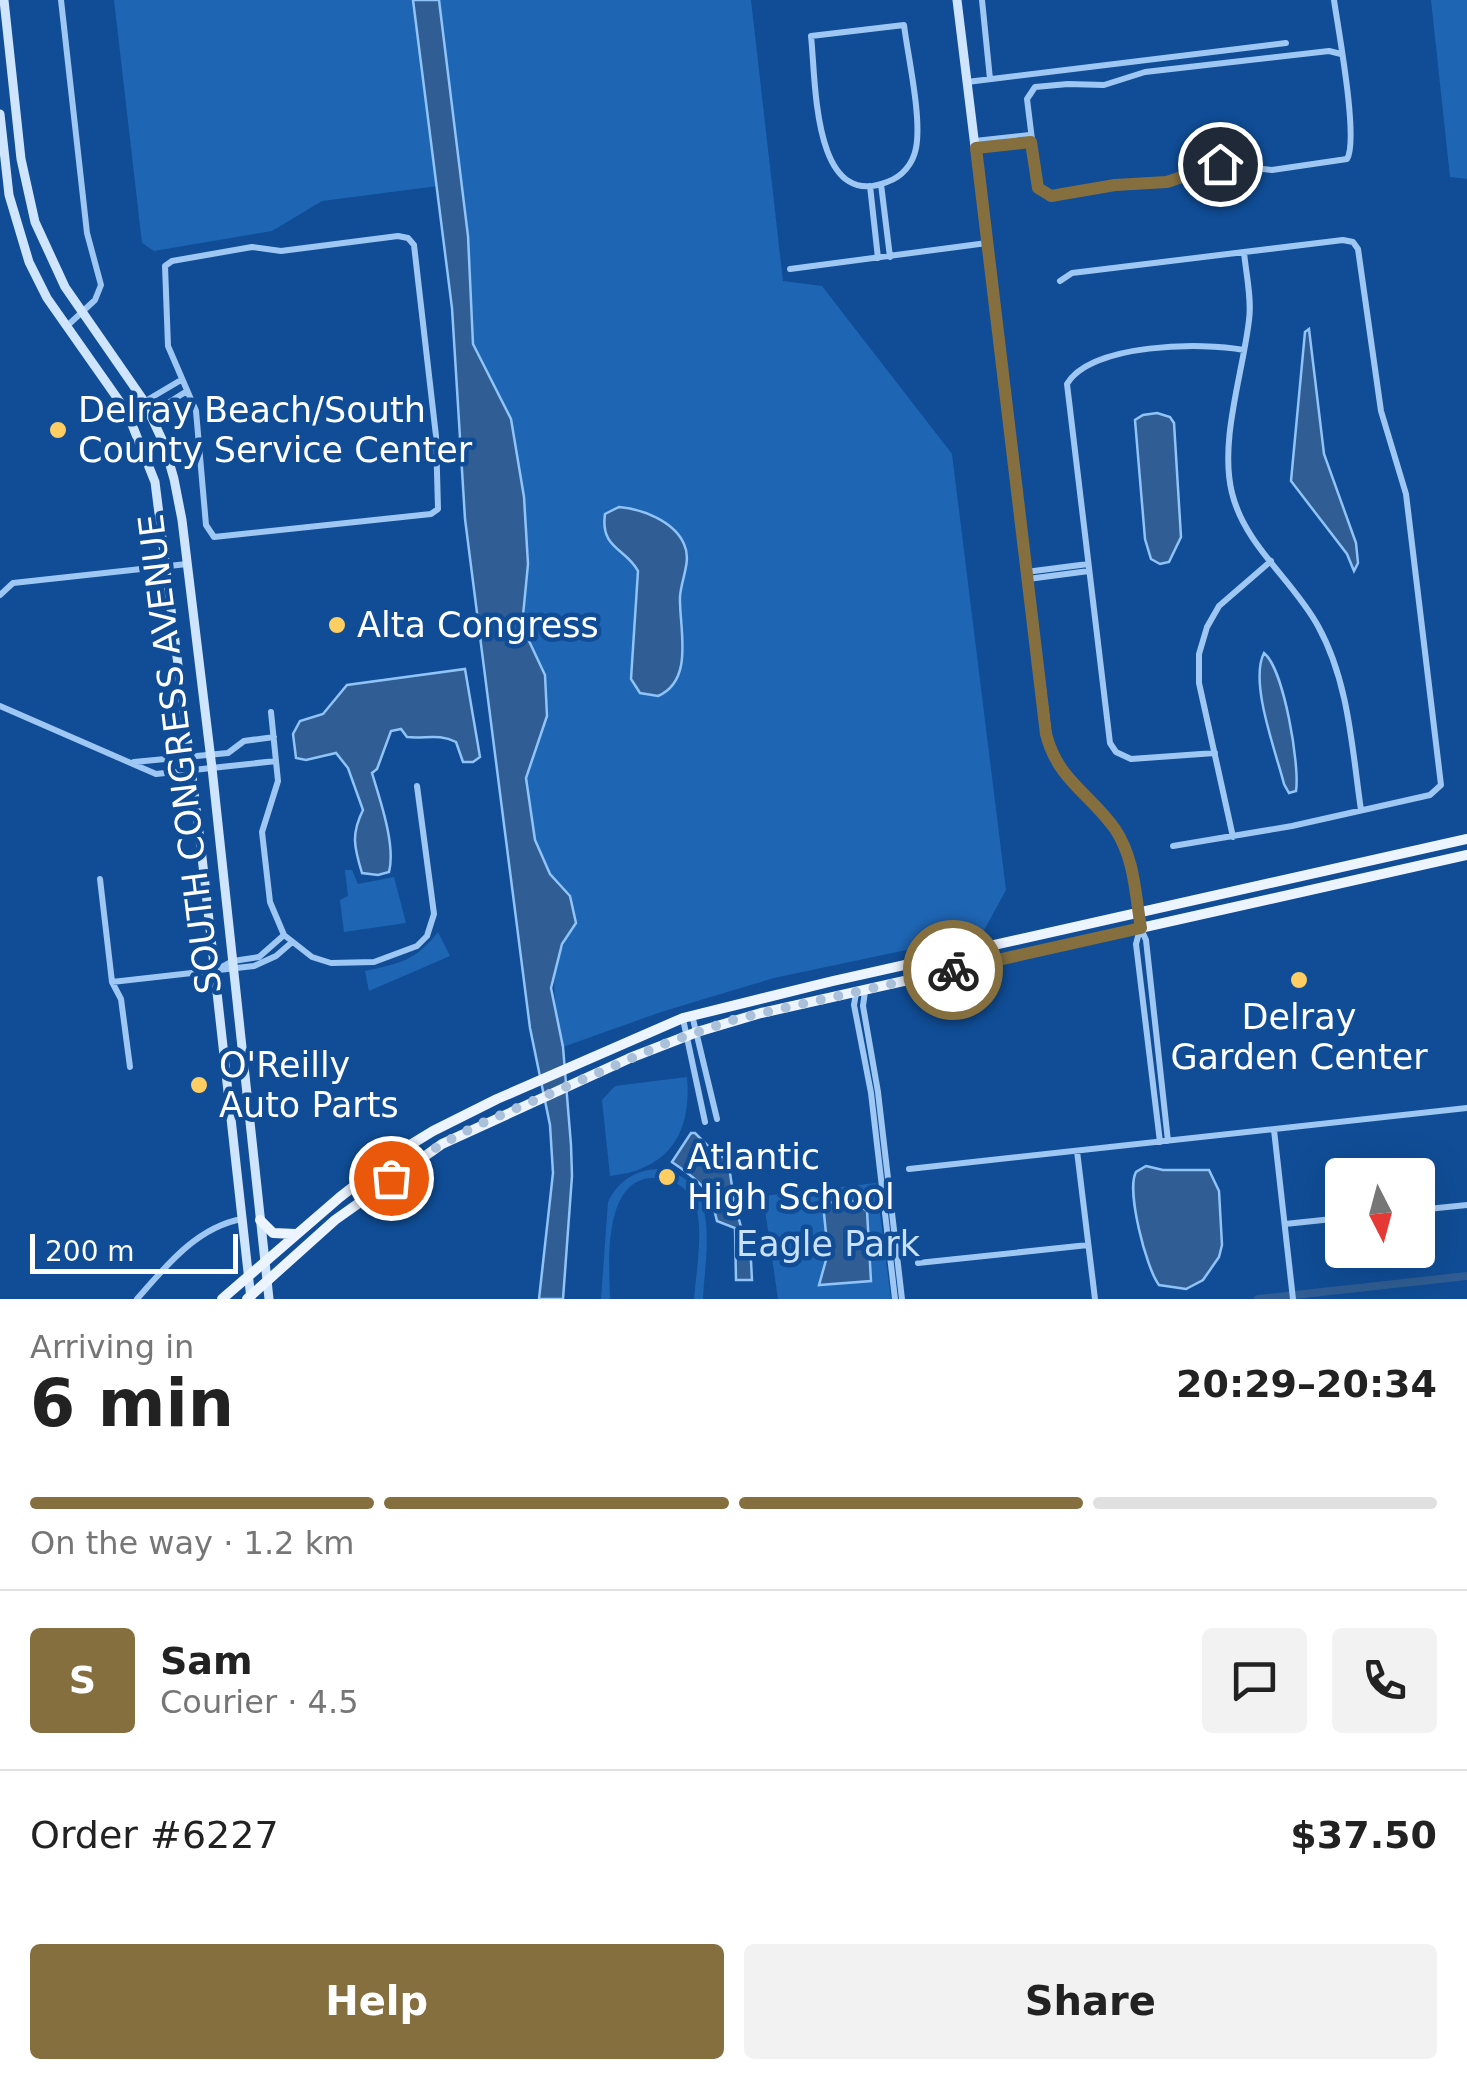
<!DOCTYPE html>
<meta charset="utf-8">
<style>
:root{--surface:#fff;--page:#f2f2f2;--text:#222;--muted:#767676;--line:#e0e0e0;--accent:#856f3f}
body{margin:0;font-family:"DejaVu Sans",sans-serif;background:var(--page);color:var(--text);height:100vh;display:flex;flex-direction:column;font-size:38px;white-space:nowrap}
*{box-sizing:border-box;margin:0}
p{font-size:32px;color:var(--muted)}
.icon{flex:none;width:55px;height:55px;fill:none;stroke:currentColor;stroke-width:2;stroke-linecap:round;stroke-linejoin:round}
.map{position:relative;height:1299px;overflow:hidden}
.panel{display:flex;flex-direction:column;background:var(--surface);flex:1}
.panel>*{flex:none}
.needle{width:65px;rotate:174deg}
.fabs{position:absolute;left:1325px;top:1158px;display:grid;gap:20px}
.fabs a{display:grid;place-items:center;width:110px;height:110px;border-radius:10px;background:var(--surface);box-shadow:0 10px 40px #0002;font-size:50px}
.scale{position:absolute;left:30px;bottom:25px;width:208px;box-sizing:border-box;padding-left:10px;border:5px solid #fff;border-top:0;font-size:28px;line-height:35px;white-space:nowrap;color:#fff;-webkit-text-stroke:8px #104d96;paint-order:stroke}
.pin{position:absolute;display:grid;place-items:center;width:85px;height:85px;color:#fff;margin:-42px;border:5px solid #fff;border-radius:50%;box-shadow:0 2px 10px #0007}
.courier{position:absolute;display:grid;place-items:center;width:100px;height:100px;margin:-50px;border:8px solid #856f3f;border-radius:50%;background:#fff;color:#222;box-shadow:0 2px 12px #0007}
.head em{font-style:normal;font-weight:600}
.head div{display:flex;flex-direction:column-reverse}
.head{display:flex;align-items:center;justify-content:space-between;height:170px;padding:0 30px}
h1{font-size:65px;font-weight:600;line-height:75px}
.bar{display:grid;grid-template-columns:repeat(4,1fr);gap:15px 10px;align-content:center;height:120px;padding:0 30px}
.bar i{height:12px;border-radius:8px;background:var(--line)}
.bar .active{background:var(--accent)}
.bar p{grid-column:span 4}
.line{display:flex;align-items:center;gap:25px;padding:0 30px;border-top:2px solid var(--line)}
.line div{flex:1}
.round{display:grid;place-items:center;flex:none;width:105px;height:105px;border-radius:10px;background:var(--page)}
.action{display:flex;gap:20px;margin-top:auto;padding:20px 30px}
.action a{flex:1;height:115px;border-radius:10px;background:var(--accent);color:#fff;font-size:40px;font-weight:600;line-height:115px;text-align:center}
.action a+a{background:var(--page);color:var(--text)}
.map>svg:first-child{display:block}
</style>
<div class="map">
<svg width="1467" height="1299" viewBox="0 0 1467 1299">
<rect width="100%" height="100%" fill="#104d96"/>
<!-- green -->
<path fill="#1e65b3" d="M114,0H751L783,281L822,286L952,454L1006,890L982,934L774,978L661,1012L563,1047C553,995 546,971 575,923L570,896L550,874L535,841L526,778L547,716L545,675L522,626L528,564L524,497L511,419L473,344L468,236L461,183L322,201L272,231L154,251L142,243Z
M1431,0H1467V179L1450,177Z
M345,870H352L358,884L394,877L406,923L344,932L340,900L348,896Z
M438,932L450,956L369,991L365,971C401,963 415,961 438,932Z
M687,1077C692,1133 669,1170 610,1176L602,1100L615,1086Z
M659,1169C723,1179 705,1252 703,1299H694C696,1274 704,1227 695,1205C690,1190 676,1180 660,1178C602,1172 609,1262 610,1299H601L608,1202C619,1180 635,1170 659,1169Z
M876,1183L891,1299H778L763,1196Z"/>
<!-- water -->
<path fill="#305d93" stroke="#90c3f7" stroke-width="2.5" d="M413,0H439L468,236L473,344L511,419L524,497L528,564L522,626L545,675L547,716L526,778L535,840L550,874L570,896L576,923L562,944L551,988L563,1047L571,1145L572,1176L563,1299H539L553,1173L550,1125L530,1028L465,519L452,308Z
M1309,329L1324,454L1356,543L1358,563L1354,571L1347,554L1291,481L1305,332Z
M1157,413L1170,417L1174,423L1181,537L1169,562L1160,564L1151,559L1145,539L1135,420L1143,415Z
M619,507C642,509 674,521 684,544C692,561 681,579 680,597C679,628 695,680 658,696L640,693L631,679L638,571C626,548 600,549 605,514Z
M1264,653C1284,669 1300,766 1296,791L1289,793L1284,784C1276,752 1249,682 1264,653Z
M465,669L480,757L473,762H463L456,742C439,733 425,739 407,737L401,729L391,731L377,769L372,773C380,800 396,845 389,872L378,875L362,873C354,847 351,834 363,810L348,768L336,753L306,760L296,758L293,734L300,721L323,714L347,685Z
M691,1133H695L716,1154L728,1160L735,1206L751,1261L752,1280H736L735,1228L717,1221C710,1187 698,1180 672,1162Z
M1146,1166L1163,1170H1209L1219,1191L1222,1245L1219,1257L1203,1280L1186,1289L1159,1285C1146,1268 1126,1190 1136,1172Z
M849,1199L867,1211L871,1281L819,1285L828,1253L823,1204Z"/>
<g fill="none" stroke-linecap="round" stroke-linejoin="round">
<!-- canal -->
<path stroke="#305d93" stroke-width="8" d="M1258,1299L1467,1276"/>
<!-- street -->
<path stroke="#9fc7f4" stroke-width="6" d="M61,0L87,233L101,285L95,300L67,326
M982,0L990,79
M1334,0C1338,28 1359,140 1347,159L1272,170L1220,164L1167,181L1115,185L1051,197L1038,188L1027,99L1035,87L1068,84L1104,85L1145,72L1329,51L1341,54
M904,25C908,57 922,118 916,148C913,164 902,177 887,182C812,212 816,79 811,36Z
M967,82L1286,43
M975,141L1030,135
M976,149L1031,142
M881,184L890,257
M870,186L878,258
M398,236L408,238L414,245L436,436L438,509L431,514L214,537L206,525L196,411L168,346L165,266L172,261L252,247L281,251Z
M1244,252C1246,274 1252,299 1249,320C1243,373 1219,441 1232,493C1245,546 1293,580 1318,626C1349,682 1352,749 1361,810
M790,269L987,243
M1060,281L1072,273L1343,240L1353,242L1358,249L1381,411L1406,494L1441,785L1430,795L1292,826L1173,846
M127,412L181,380
M133,425L187,391
M1026,572L1088,564
M1028,579L1089,571
M0,595L13,583L187,564
M0,706L156,774L276,761
M271,712L278,781L262,832L270,902L284,935L312,957L331,963L374,962L417,946L427,936L434,914L417,786
M1215,753L1131,759L1116,752L1110,743L1067,384C1091,343 1203,342 1244,350
M134,762L228,753L244,741L274,737
M1233,837L1199,683V654L1207,627L1219,606L1271,561
M100,879L112,982L121,999L130,1067
M1140,929L1136,944L1160,1142
M1141,929L1146,940L1168,1141
M220,968L233,961L259,957L284,935
M112,982L254,966L276,956L291,943
M865,991L863,1006L878,1092L902,1299
M856,993L854,1005L871,1093L895,1299
M692,1015L717,1119
M683,1019L705,1122
M1274,1130L1293,1299
M1077,1151L1095,1299
M909,1169L1467,1108
M1418,1210L1467,1205
M1285,1224L1342,1218
M918,1263L1088,1245
M137,1299C166,1266 197,1227 242,1219"/>
<!-- secondary -->
<path stroke="#cfe4fd" stroke-width="9" d="M4,0L21,159L35,222L65,287L144,401L164,444L174,479L182,520L212,768L269,1299
M957,0L1047,734C1058,781 1090,793 1115,829C1135,859 1135,894 1141,928
M0,114L9,195L29,262L47,298L127,412L155,482L201,848L251,1299"/>
<!-- primary -->
<path stroke="#ecf4ff" stroke-width="10" d="M260,1220L273,1233L296,1234
M222,1299L340,1197L397,1153L433,1131L497,1099L683,1018L833,981L1467,839
M247,1299L335,1220L442,1144L630,1058L697,1032L761,1013L1467,855"/>
</g>
<g fill="none" stroke-linecap="round" stroke-linejoin="round">
<!-- done -->
<path stroke="#abc1da" stroke-width="10" stroke-dasharray="0 18" d="M391,1178L442,1144L478,1125L669,1042L736,1019L953,970"/>
<!-- route -->
<path stroke="#856f3f" stroke-width="12" d="M953,970L1141,928C1135,894 1135,859 1115,829C1090,793 1058,781 1046,734L976,148L1031,142L1038,188L1051,196L1115,185L1167,182L1220,164"/>
</g>
<!-- markers -->
<g fill="#ffce62" stroke="#104d96" stroke-width="4">
<circle cx="58" cy="430" r="10"/>
<circle cx="337" cy="625" r="10"/>
<circle cx="1299" cy="980" r="10"/>
<circle cx="199" cy="1085" r="10"/>
<circle cx="667" cy="1177" r="10"/>
</g>
<g text-anchor="middle" stroke-width="9" stroke-linejoin="round" paint-order="stroke">
<!-- poi labels -->
<g font-size="35" fill="#fff" stroke="#104d96" text-anchor="start">
<text x="78" y="422">Delray Beach/South<tspan x="78" dy="40">County Service Center</tspan></text>
<text x="357" y="637">Alta Congress</text>
<text x="1299" y="1029" text-anchor="middle">Delray<tspan x="1299" dy="40">Garden Center</tspan></text>
<text x="219" y="1077">O'Reilly<tspan x="219" dy="40">Auto Parts</tspan></text>
<text x="687" y="1169">Atlantic<tspan x="687" dy="40">High School</tspan></text>
</g>
<!-- street labels -->
<g font-size="35" fill="#fff" stroke="#104d96">
<text transform="translate(180 754) rotate(-97)" y="12">SOUTH CONGRESS AVENUE</text>
</g>
<!-- park labels -->
<g font-size="35" fill="#c7e1fe" stroke="#104d96">
<text x="828" y="1256">Eagle Park</text>
</g>
</g>
</svg>
<div class="fabs">
<a><svg class="needle" viewBox="-14 -14 28 28"><path d="M0-13l5 13h-10z" fill="#e53935"/><path d="M0 13l5-13h-10z" fill="#767676"/></svg></a>
</div>
<div class="scale">200 m</div>
<div class="pin" style="left:391px;top:1178px;background:#ea580c"><svg class="icon" aria-label="bag" viewBox="0 0 24 24"><path d="M5 8h14l-1 12H6zM9 8a3 3 0 0 1 6 0"/></svg></div>
<div class="pin" style="left:1220px;top:164px;background:#1f2937"><svg class="icon" aria-label="home" viewBox="0 0 24 24"><path d="M3 11l9-7 9 7M6 9v11h12V9"/></svg></div>
<div class="courier" style="left:953px;top:970px"><svg class="icon" aria-label="bike" viewBox="0 0 24 24"><circle cx="6" cy="16" r="4"/><circle cx="18" cy="16" r="4"/><path d="M6 16l4-8h5l3 8M10 8l3 8H6M13 5h3"/></svg></div>
</div>
<section class="panel">
<div class="head"><div><h1>6 min</h1><p>Arriving in</p></div><em>20:29–20:34</em></div>
<div class="bar"><i class="active"></i><i class="active"></i><i class="active"></i><i></i><p>On the way · 1.2 km</p></div>
<div class="line" style="height:180px"><b class="round" style="background:var(--accent);color:#fff">S</b><div><b>Sam</b><p>Courier · 4.5</p></div><a class="round"><svg class="icon" aria-label="chat" viewBox="0 0 24 24"><path d="M4 5h16v11H9l-5 4z"/></svg></a><a class="round"><svg class="icon" aria-label="phone" viewBox="0 0 24 24"><path d="M5 4h4l2 5-3 2q2 4 5 5l2-3 5 2v4C11 20 4 13 5 4z"/></svg></a></div>
<div class="line" style="height:130px"><div>Order #6227</div><b>$37.50</b></div>
<div class="action"><a>Help</a><a>Share</a></div>
</section>
